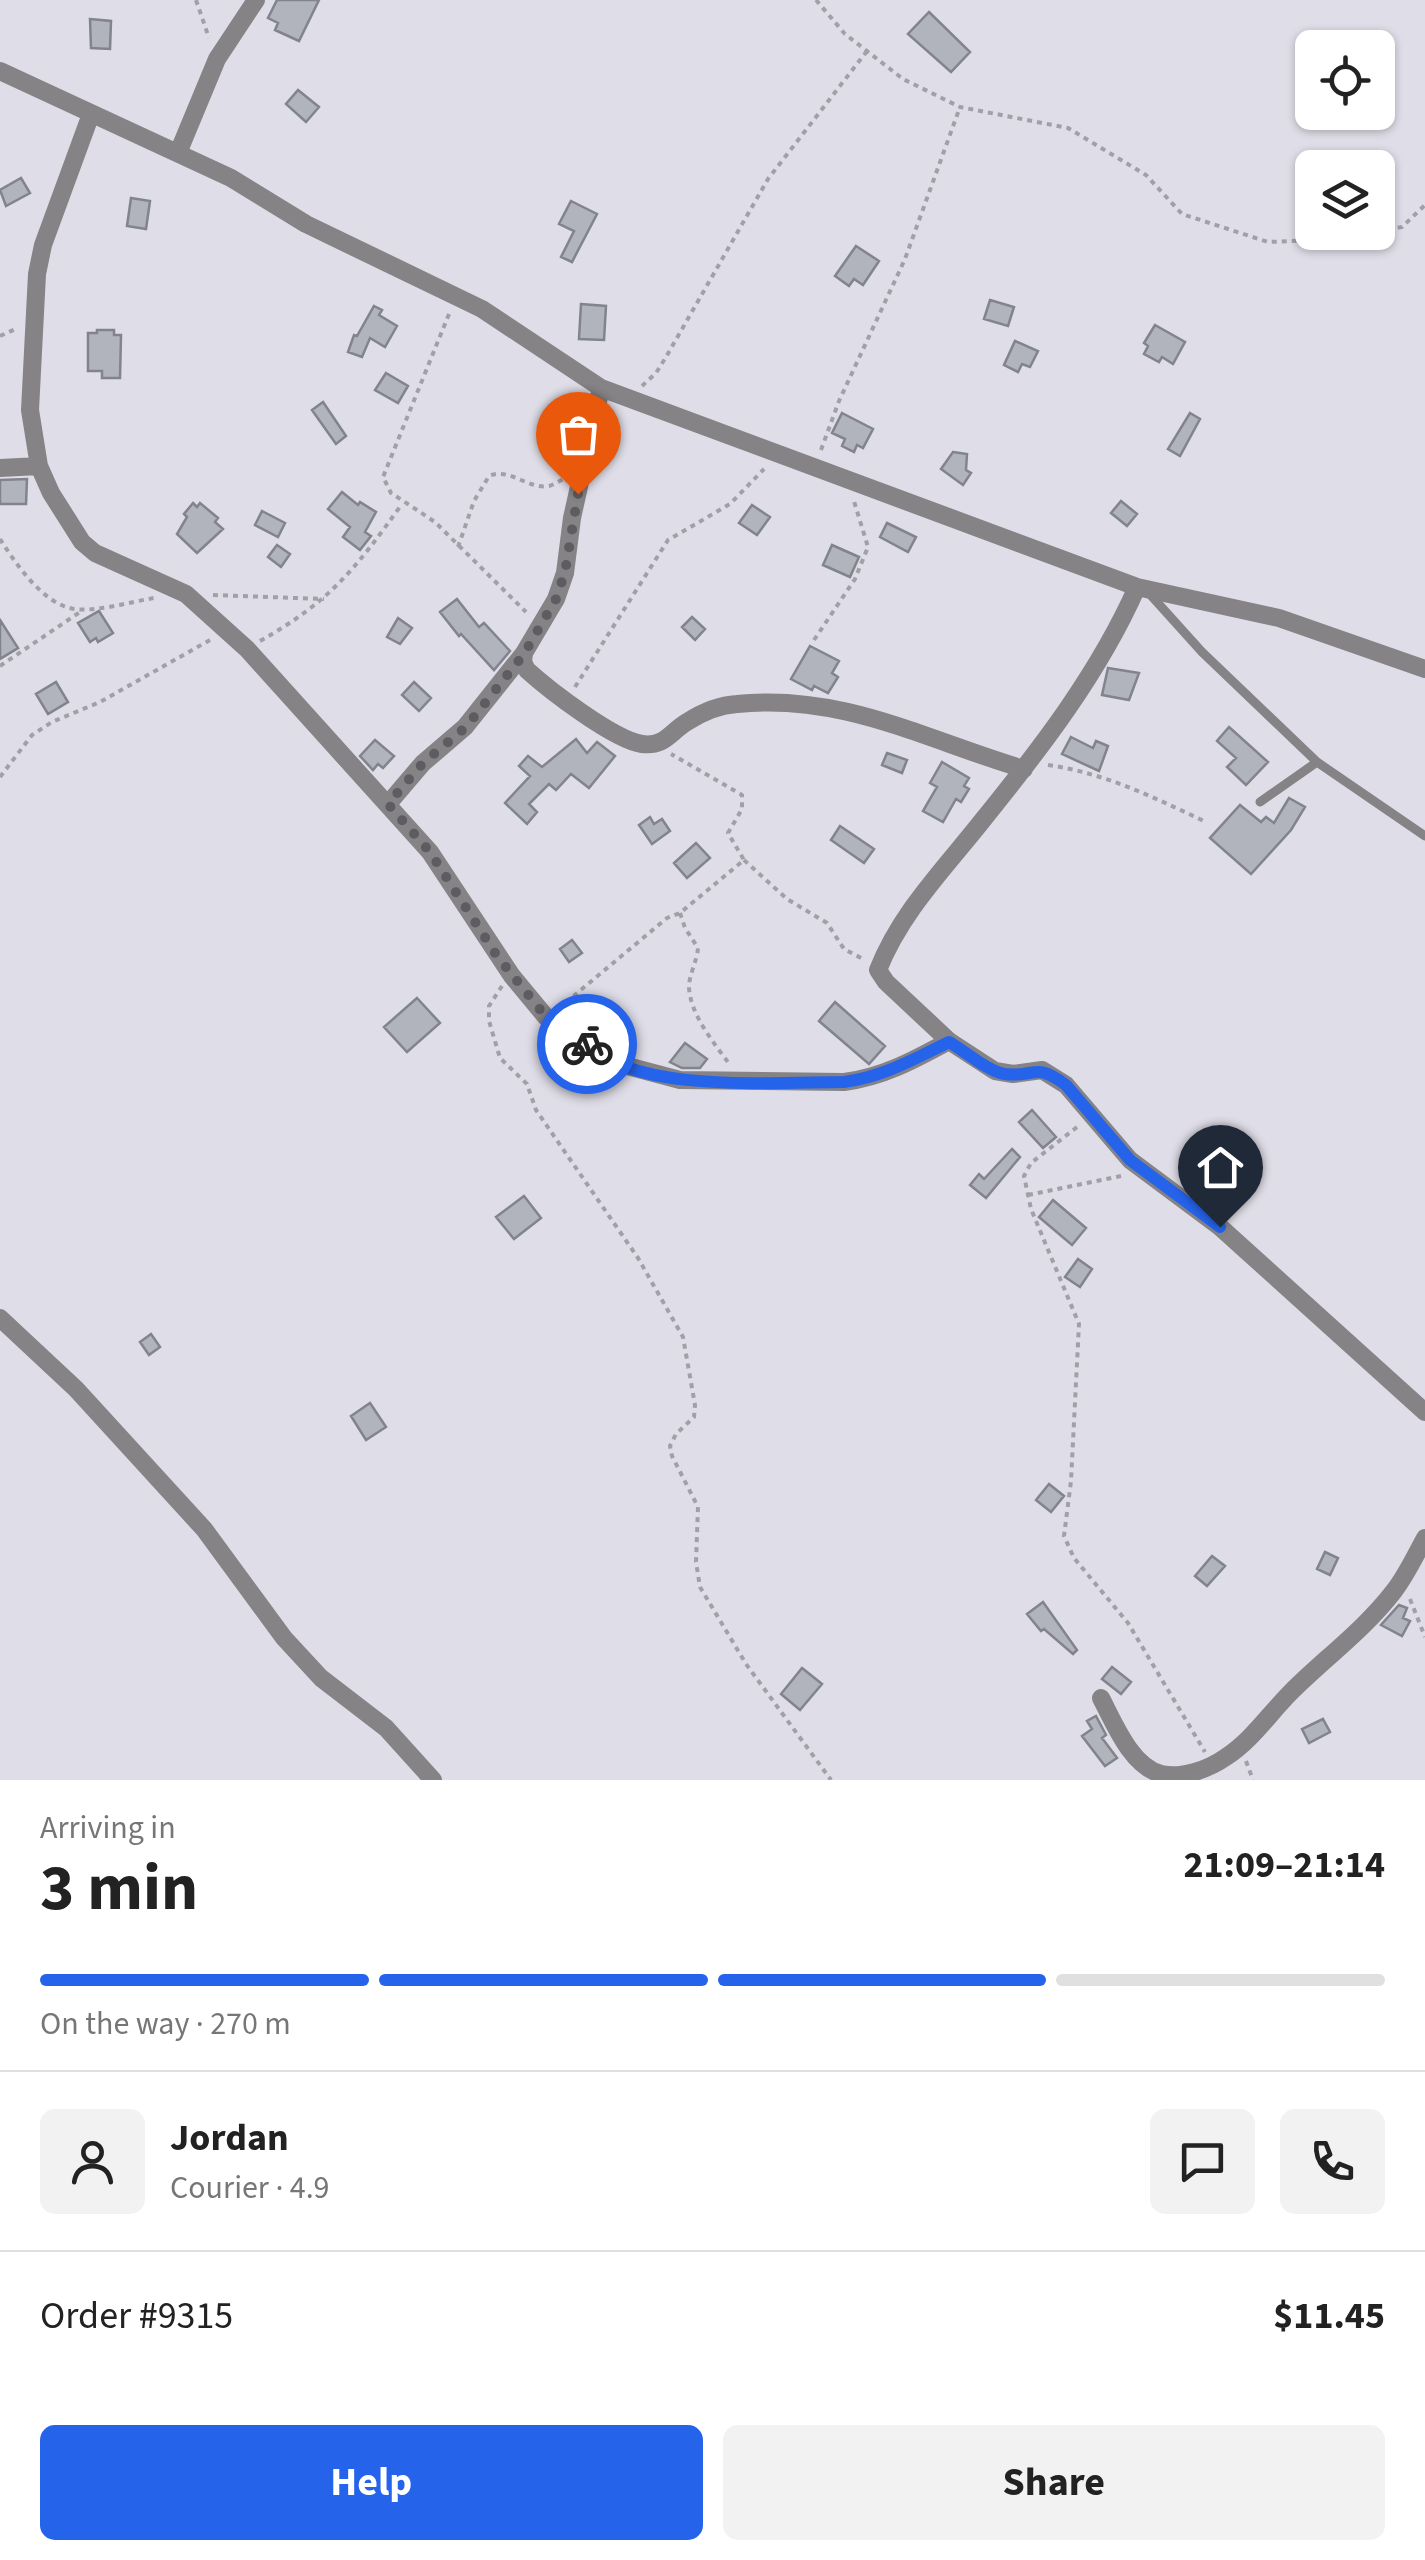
<!DOCTYPE html>
<meta charset="utf-8">
<style>
:root{--surface:#fff;--page:#f2f2f2;--text:#222;--muted:#767676;--line:#e0e0e0;--accent:#2563eb}
body{margin:0;font-family:"Source Sans 3",sans-serif;background:var(--page);color:var(--text);height:100vh;display:flex;flex-direction:column;font-size:38px;white-space:nowrap}
*{box-sizing:border-box;margin:0}
p{font-size:32px;color:var(--muted)}
.icon{flex:none;width:55px;height:55px;fill:none;stroke:currentColor;stroke-width:2;stroke-linecap:round;stroke-linejoin:round}
.map{position:relative;height:1780px;overflow:hidden}
.side{display:flex;flex-direction:column;background:var(--surface);flex:1}
.side>*{flex:none}
.tools{position:absolute;left:1295px;top:30px;display:grid;gap:20px}
.tools a{display:grid;place-items:center;width:100px;height:100px;border-radius:15px;background:var(--surface);box-shadow:0 2px 8px #0004;font-size:50px}
.pin{position:absolute;display:grid;place-items:center;width:85px;height:85px;color:#fff;margin:-102px -42px;border-radius:50% 50% 50% 0;rotate:-45deg;box-shadow:0 0 10px #0007}
.pin .icon{rotate:45deg}
.courier{position:absolute;display:grid;place-items:center;width:100px;height:100px;margin:-50px;border:8px solid #2563eb;border-radius:50%;background:#fff;color:#222;box-shadow:0 2px 12px #0007}
.head em{font-style:normal;font-weight:700}
.head div{display:flex;flex-direction:column-reverse}
.head{display:flex;align-items:center;justify-content:space-between;height:170px;padding:0 40px}
h1{font-size:65px;font-weight:700;line-height:75px}
.bar{display:grid;grid-template-columns:repeat(4,1fr);gap:15px 10px;align-content:center;height:120px;padding:0 40px}
.bar i{height:12px;border-radius:8px;background:var(--line)}
.bar .on{background:var(--accent)}
.bar p{grid-column:span 4}
.line{display:flex;align-items:center;gap:25px;padding:0 40px;border-top:2px solid var(--line)}
.line div{flex:1}
.round{display:grid;place-items:center;flex:none;width:105px;height:105px;border-radius:15px;background:var(--page)}
.primary-button{display:flex;gap:20px;margin-top:auto;padding:20px 40px}
.primary-button a{flex:1;height:115px;border-radius:15px;background:var(--accent);color:#fff;font-size:40px;font-weight:700;line-height:115px;text-align:center}
.primary-button a+a{background:var(--page);color:var(--text)}
.map>svg:first-child{display:block}
</style>
<div class="map">
<svg width="1425" height="1780" viewBox="0 0 1425 1780">
<rect width="100%" height="100%" fill="#dfdde7"/>
<!-- building -->
<path fill="#b2b4bd" stroke="#81848c" stroke-width="2.5" d="M277,0H319L299,41L275,30L278,23L268,18Z
M929,12L970,52L951,72L908,34Z
M90,19L111,21L110,49L91,48Z
M298,90L319,107L306,122L286,104Z
M21,178L30,193L6,206L0,190Z
M131,198L150,201L146,229L127,226Z
M571,201L597,214L572,262L561,257L574,231L559,224Z
M856,246L879,261L863,285L854,279L849,286L835,276Z
M990,300L1014,307L1008,326L984,319Z
M581,304L606,306L604,340L579,339Z
M374,306L382,310L379,315L397,326L385,347L370,338L362,357L348,352L354,335L357,336Z
M1155,325L1185,342L1173,364L1162,357L1159,362L1144,354L1148,346L1144,343Z
M97,330H114V335H121L120,378H102V371H88V333H97Z
M1015,341L1038,351L1030,367L1022,364L1018,372L1004,365Z
M386,373L408,386L398,403L375,390Z
M323,402L346,436L336,444L312,410Z
M842,413L873,429L863,448L857,445L854,452L842,446L845,439L832,433Z
M1190,413L1200,419L1180,456L1168,449Z
M953,452L967,454L966,470L971,473L963,485L941,469Z
M27,479L26,504H0V480Z
M342,492L358,505L360,502L376,512L365,532L371,536L360,550L343,537L350,527L328,509Z
M1121,501L1137,514L1127,526L1111,513Z
M193,503L197,507L200,503L218,518L215,522L223,529L197,553L177,534L187,517L184,514Z
M752,505L770,517L757,535L739,523Z
M262,511L285,523L278,537L255,525Z
M887,523L916,537L908,552L880,537Z
M277,545L290,554L281,567L268,557Z
M832,545L859,557L850,577L823,565Z
M457,599L479,627L484,623L510,651L494,670L461,634L459,636L440,612Z
M99,611L113,633L98,642L96,638L90,642L78,623Z
M692,617L705,629L695,640L682,627Z
M398,618L412,628L400,644L387,637Z
M0,620L18,648L0,659Z
M810,646L839,661L832,673L838,677L828,693L814,686L812,690L791,679Z
M1108,668L1139,673L1129,700L1102,695Z
M56,682L68,702L48,714L36,694Z
M414,682L431,698L419,711L402,695Z
M1229,727L1268,762L1246,785L1227,767L1236,758L1217,741Z
M1071,737L1093,748L1096,741L1108,746L1099,771L1062,754Z
M576,739L587,753L597,742L615,756L589,788L571,774L556,790L549,784L529,804L537,812L527,824L505,803L530,776L519,766L528,756L542,767Z
M375,740L394,756L383,768L378,764L373,770L360,756Z
M887,753L907,760L902,773L882,765Z
M942,762L969,778L964,786L969,789L961,802L956,799L943,822L923,811L937,787L930,783Z
M1289,798L1305,807L1291,830L1251,874L1210,838L1240,805L1261,822L1266,817L1274,823Z
M650,817L654,824L662,819L670,831L652,844L639,825Z
M840,826L874,849L864,863L831,840Z
M696,843L710,858L687,878L674,863Z
M572,940L582,953L569,962L560,949Z
M417,998L440,1023L407,1052L384,1027Z
M835,1002L885,1046L869,1064L819,1021Z
M685,1043L707,1059L700,1068H682L670,1062Z
M1032,1110L1056,1137L1043,1148L1019,1122Z
M1012,1149L1020,1157L986,1198L970,1185L979,1174L984,1179Z
M524,1196L541,1218L514,1239L496,1217Z
M1053,1200L1086,1228L1072,1245L1039,1217Z
M1078,1259L1092,1269L1080,1287L1065,1277Z
M151,1334L160,1347L149,1355L140,1342Z
M370,1403L386,1427L366,1440L351,1416Z
M1049,1484L1064,1496L1051,1512L1036,1500Z
M1325,1552L1338,1558L1330,1575L1317,1569Z
M1212,1556L1225,1566L1207,1586L1195,1576Z
M1043,1602L1077,1650L1073,1654L1044,1629L1041,1631L1027,1614Z
M1399,1605L1407,1608L1403,1618L1410,1621L1402,1636L1381,1625Z
M1112,1667L1131,1682L1121,1694L1102,1679Z
M802,1668L822,1684L800,1710L781,1694Z
M1096,1716L1106,1735L1102,1738L1117,1758L1105,1766L1082,1736L1092,1729L1087,1721Z
M1323,1719L1330,1732L1309,1743L1302,1729Z"/>
<g fill="none" stroke-linecap="round" stroke-linejoin="round">
<!-- path -->
<path stroke="#a1a0a8" stroke-width="4" stroke-dasharray="5 5" stroke-linecap="butt" d="M196,0L209,38
M816,0L845,34L903,79L960,107L1068,128L1146,175L1182,214L1268,242L1316,240L1342,232
M1378,231L1402,227L1425,205
M449,314L383,477L391,493L435,522L526,612
M0,336L18,328
M642,386L656,373L666,357L768,179L867,51
M821,450L839,401L905,259L960,107
M0,539C16,564 43,604 74,609C98,612 129,602 154,598
M458,547L474,501L489,476C510,467 528,490 549,486C555,484 560,481 565,478
M213,595L324,599
M814,640L855,579L868,547L853,498
M260,641C331,601 356,568 402,504
M0,666L83,610
M575,687L668,540L730,504L764,469
M1048,765C1105,773 1155,798 1206,822
M0,777L32,735L52,722L100,702L210,640
M744,860L787,899L827,923L844,949L865,960
M680,913L685,928L698,948C697,961 689,975 689,987C690,1015 715,1044 730,1065
M502,986L489,1006V1021L500,1058L527,1084L536,1110L638,1258L683,1337L695,1405L694,1417L676,1434L670,1446L672,1456L698,1507L696,1562L700,1587L746,1664L831,1780
M558,1009L667,918L680,913L744,860L728,833L742,809V795L671,754
M1077,1127L1031,1163L1024,1176L1031,1209L1079,1324L1071,1481L1064,1536L1074,1558L1128,1623L1205,1752
M1028,1195L1121,1176
M1410,1599L1425,1637
M1246,1761L1253,1780"/>
<!-- service -->
<path stroke="#858386" stroke-width="9" d="M1147,591L1202,652L1317,762L1425,836
M1260,802L1317,762"/>
<!-- minor -->
<path stroke="#858386" stroke-width="18" d="M0,71L231,178L306,224L482,309L601,388L1137,587L1279,618L1425,669
M91,114L43,245L37,274L30,410L39,466L51,493L82,542L95,553L186,594L247,649L430,852L512,976L546,1017L565,1032L612,1062L680,1080L844,1082C883,1077 914,1060 949,1041
M178,153L217,59L256,0
M601,388L572,518L565,573L556,599L524,653L523,662L527,670C549,690 614,740 642,744C665,747 670,732 687,722C701,713 720,705 737,704C843,693 926,740 1024,769
M0,468L39,466
M1137,587C1099,673 1041,748 982,821C944,869 901,912 878,970L886,982L949,1041L995,1071L1013,1074L1042,1070L1066,1085L1130,1160L1220,1227L1425,1412
M388,804L423,763L465,727L524,653
M0,1318L76,1389L204,1529L284,1638L321,1678L386,1728L433,1780
M1101,1698C1114,1723 1131,1766 1161,1774C1182,1779 1209,1769 1226,1757C1252,1740 1269,1714 1291,1692C1324,1659 1365,1629 1394,1591C1407,1574 1415,1556 1425,1538"/>
</g>
<g fill="none" stroke-linecap="round" stroke-linejoin="round">
<!-- done -->
<path stroke="#5c5c61" stroke-width="10" stroke-dasharray="0 18" d="M578,494L565,572L556,599L524,654L466,727L423,763L388,804L430,852L497,956L546,1017L587,1044"/>
<!-- route -->
<path stroke="#2563eb" stroke-width="12" d="M587,1044C635,1094 777,1082 844,1082C883,1077 914,1059 949,1042C965,1051 987,1071 1005,1074C1036,1078 1034,1061 1066,1085L1130,1160L1220,1227"/>
</g>
</svg>
<div class="tools">
<a><svg class="icon" aria-label="locate" viewBox="0 0 24 24"><circle cx="12" cy="12" r="6"/><path d="M12 2v4M12 18v4M2 12h4M18 12h4"/></svg></a>
<a><svg class="icon" aria-label="layers" viewBox="0 0 24 24"><path d="M12 4l9 5-9 5-9-5zM3 14l9 5 9-5"/></svg></a>
</div>
<div class="pin" style="left:578px;top:494px;background:#ea580c"><svg class="icon" aria-label="bag" viewBox="0 0 24 24"><path d="M5 8h14l-1 12H6zM9 8a3 3 0 0 1 6 0"/></svg></div>
<div class="pin" style="left:1220px;top:1227px;background:#1f2937"><svg class="icon" aria-label="home" viewBox="0 0 24 24"><path d="M3 11l9-7 9 7M6 9v11h12V9"/></svg></div>
<div class="courier" style="left:587px;top:1044px"><svg class="icon" aria-label="bike" viewBox="0 0 24 24"><circle cx="6" cy="16" r="4"/><circle cx="18" cy="16" r="4"/><path d="M6 16l4-8h5l3 8M10 8l3 8H6M13 5h3"/></svg></div>
</div>
<section class="side">
<div class="head"><div><h1>3 min</h1><p>Arriving in</p></div><em>21:09–21:14</em></div>
<div class="bar"><i class="on"></i><i class="on"></i><i class="on"></i><i></i><p>On the way · 270 m</p></div>
<div class="line" style="height:180px"><a class="round"><svg class="icon" aria-label="person" viewBox="0 0 24 24"><circle cx="12" cy="8" r="4"/><path d="M4 21q1-7 8-7t8 7"/></svg></a><div><b>Jordan</b><p>Courier · 4.9</p></div><a class="round"><svg class="icon" aria-label="chat" viewBox="0 0 24 24"><path d="M4 5h16v11H9l-5 4z"/></svg></a><a class="round"><svg class="icon" aria-label="phone" viewBox="0 0 24 24"><path d="M5 4h4l2 5-3 2q2 4 5 5l2-3 5 2v4C11 20 4 13 5 4z"/></svg></a></div>
<div class="line" style="height:130px"><div>Order #9315</div><b>$11.45</b></div>
<div class="primary-button"><a>Help</a><a>Share</a></div>
</section>
